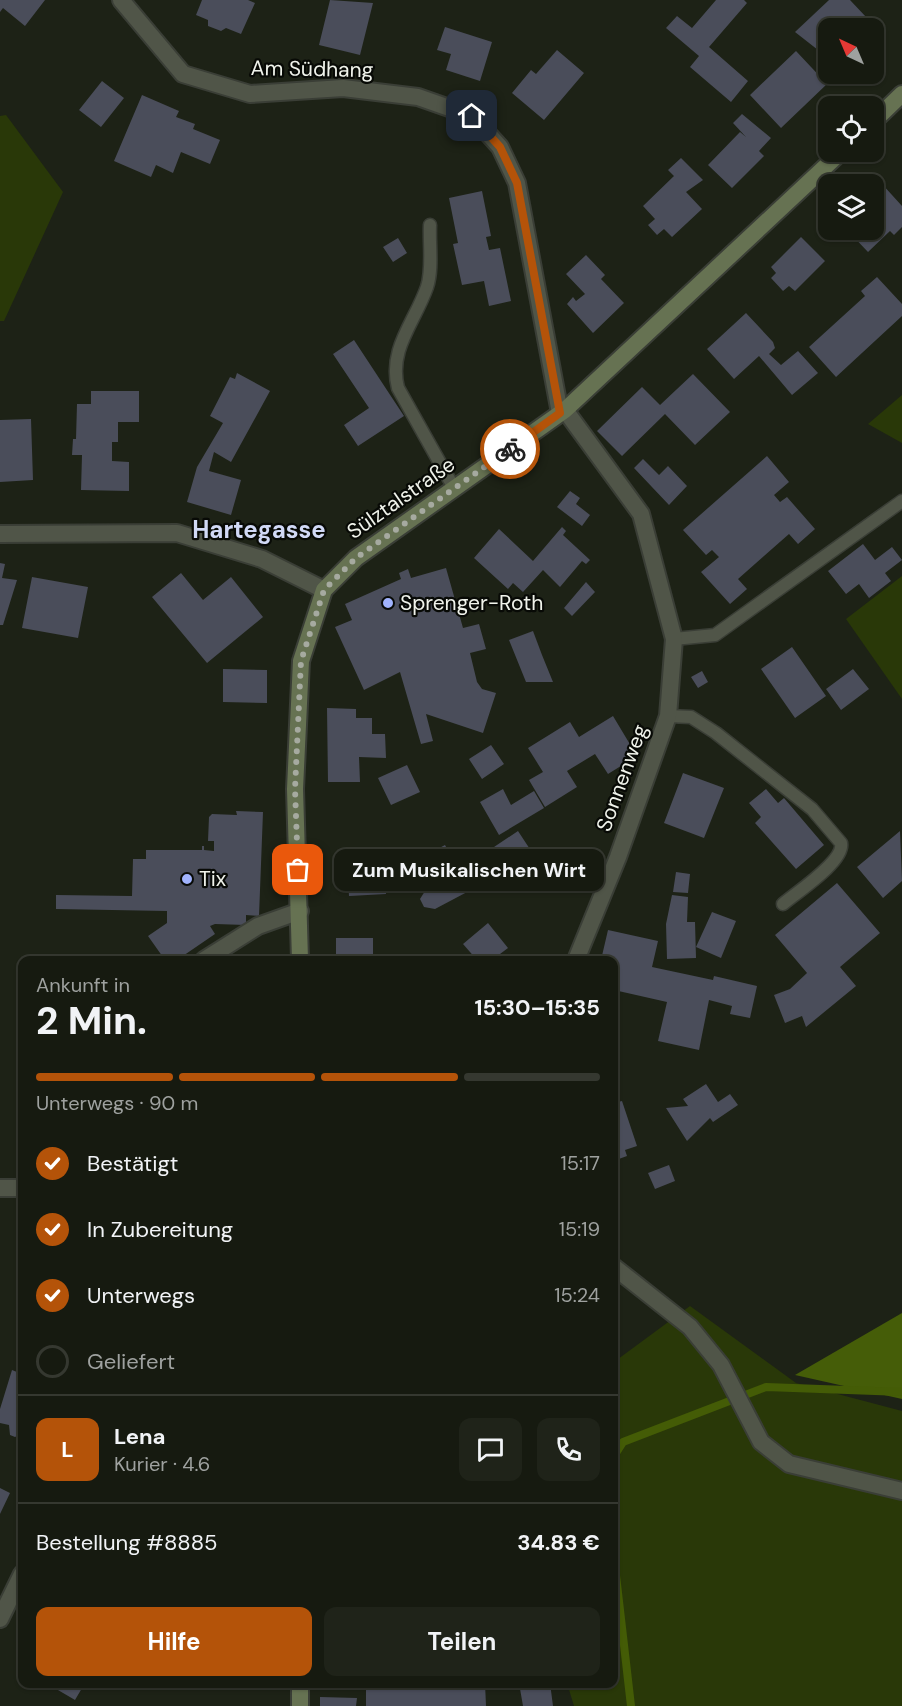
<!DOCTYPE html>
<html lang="de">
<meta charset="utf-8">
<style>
:root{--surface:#161a10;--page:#1f2319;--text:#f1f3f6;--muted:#9ea19f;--line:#353830;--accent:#b45309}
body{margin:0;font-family:"DM Sans",sans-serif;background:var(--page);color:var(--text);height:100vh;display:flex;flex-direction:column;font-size:22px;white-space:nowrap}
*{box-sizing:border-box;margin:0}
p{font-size:20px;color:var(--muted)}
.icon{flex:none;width:33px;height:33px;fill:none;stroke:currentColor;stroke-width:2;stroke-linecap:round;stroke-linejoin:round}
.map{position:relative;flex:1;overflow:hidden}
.side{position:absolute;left:18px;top:956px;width:600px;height:732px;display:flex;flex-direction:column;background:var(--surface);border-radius:12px;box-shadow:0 2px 4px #0004,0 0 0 2px var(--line)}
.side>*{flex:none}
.needle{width:39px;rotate:316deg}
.fabs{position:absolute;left:818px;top:18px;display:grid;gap:12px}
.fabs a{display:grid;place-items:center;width:66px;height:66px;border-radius:12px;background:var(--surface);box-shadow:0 2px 4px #0004,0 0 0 2px var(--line);font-size:30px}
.pin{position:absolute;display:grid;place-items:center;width:51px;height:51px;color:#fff;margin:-26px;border-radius:12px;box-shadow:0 3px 9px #0006}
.courier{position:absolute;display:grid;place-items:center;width:60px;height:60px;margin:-30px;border:4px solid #b45309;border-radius:50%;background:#fff;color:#222;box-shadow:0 2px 8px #0007}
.bubble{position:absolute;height:42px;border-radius:12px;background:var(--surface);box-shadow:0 2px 4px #0004,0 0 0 2px var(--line);font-size:20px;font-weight:700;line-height:42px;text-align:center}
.headline em{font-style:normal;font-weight:700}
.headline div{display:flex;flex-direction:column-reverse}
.headline{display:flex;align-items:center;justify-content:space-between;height:102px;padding:0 18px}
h1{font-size:39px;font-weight:700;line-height:45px}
.bar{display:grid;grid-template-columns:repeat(4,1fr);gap:9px 6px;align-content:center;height:72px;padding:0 18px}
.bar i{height:8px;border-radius:4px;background:var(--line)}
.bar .current{background:var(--accent)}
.bar p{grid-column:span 4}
.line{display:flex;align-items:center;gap:15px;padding:0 18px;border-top:2px solid var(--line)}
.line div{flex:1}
.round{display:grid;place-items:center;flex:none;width:63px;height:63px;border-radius:12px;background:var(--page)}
ol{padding:0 18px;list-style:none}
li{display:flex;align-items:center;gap:18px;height:66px}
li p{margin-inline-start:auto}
li .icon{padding:6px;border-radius:50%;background:var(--accent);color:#fff;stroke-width:4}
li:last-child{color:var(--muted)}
li i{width:33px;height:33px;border:3px solid var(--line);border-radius:50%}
.cta{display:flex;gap:12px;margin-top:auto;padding:12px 18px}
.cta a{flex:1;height:69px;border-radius:12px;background:var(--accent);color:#fff;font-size:24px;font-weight:700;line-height:69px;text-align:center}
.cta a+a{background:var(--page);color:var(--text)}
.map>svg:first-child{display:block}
</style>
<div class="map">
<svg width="902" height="1706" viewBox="0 0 902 1706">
<rect width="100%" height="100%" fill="#1d2216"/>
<!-- green -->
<path fill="#293808" d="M6,115L63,192L4,321H0V116Z
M902,395V443L868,424Z
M902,576V699L846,619Z
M690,1306L796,1383L902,1411V1706H574L567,1683H614V1362Z"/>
<!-- forest -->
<path fill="#455d08" d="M902,1313V1399L795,1375Z"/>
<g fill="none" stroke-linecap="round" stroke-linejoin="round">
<!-- stream -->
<path stroke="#445c06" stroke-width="8" d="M614,1456L623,1442L766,1387L902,1392
M614,1558L631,1706"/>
</g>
<!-- building -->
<path fill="#4a4d5a" d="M0,0H45L25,26L3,8L0,12Z
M202,0H248L255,3L241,34L226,28L221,31L208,26V20L196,15Z
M330,0L373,3L360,55L319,45Z
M716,0H744L747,3L709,47L748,81L731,102L690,67L699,56L666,28L677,16L692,28Z
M829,0H850L883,35L873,45V28H828V37L818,50L795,32Z
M445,27L492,42L480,81L446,70L451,54L437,50Z
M557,50L584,73L544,120L512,93L531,70L536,74Z
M796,51L827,84L781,128L750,95Z
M102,81L124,98L101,127L79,110Z
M142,95L179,111L176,117L195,124L193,129L220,140L210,164L181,152L173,173L156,165L151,177L114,161Z
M742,114L771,138L759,151L764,156L732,188L708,165L740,132L746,137L733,123Z
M681,158L703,180L686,192L702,209L672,237L664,229L657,235L648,225L655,219L643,206L674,176L668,170Z
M882,184L902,206V227L894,235L890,231L868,252L847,230H873V192Z
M482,191L491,236L486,237L489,250L500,248L511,301L489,306L484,281L462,285L453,244L458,243L449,198Z
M801,237L825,261L795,291L789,286L783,291L771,278L776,273L771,267Z
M398,238L407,253L393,262L383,247Z
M586,255L605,275L601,279L624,303L593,333L567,304L573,297L576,301L585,294L566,274Z
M877,277L902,304V316L836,377L809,347L865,296L861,291Z
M746,313L773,342L775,348L769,354L781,365L798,351L818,373L792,395L759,356L734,379L707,349Z
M354,340L404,416L358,446L344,425L369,408L333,354Z
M237,373L270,391L231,462L214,452L209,471L241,480L231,515L187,502L197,467L223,423L210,416L230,377L235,379Z
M693,374L730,412L695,445L665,414L622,456L597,431L642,387L660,405Z
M91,391H139V422H118V442H112V461L129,462V491L81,490L82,455H72L73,439H76L77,404H91Z
M31,419L33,480L0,482V420Z
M767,456L789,482L774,495L780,502L787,497L815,529L798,544L789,534L738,579L747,589L730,604L701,572L719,557L712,550L706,555L683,530Z
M643,459L659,475L668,466L687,486L669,505L634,468Z
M570,491L580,498L576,504L590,515L582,526L557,507Z
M562,527L566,531L563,535L590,560L586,564L582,561L560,587L543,570L523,592L513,583L508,589L474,558L499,529L533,561Z
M863,544L875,560L892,547L902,560L885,573L891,581L869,598L859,584L846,594L828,571Z
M0,563L5,564L2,578L17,580L3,625H0Z
M446,568L463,628L479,624L486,649L470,653L477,682L482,689L496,693L483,733L426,714L433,741L421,744L400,672L364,690L335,627L352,620L345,604L401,579L399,573L408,569L411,578Z
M181,573L203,600L231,577L263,617L207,663L152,597Z
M32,577L88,587L78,638L22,628Z
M586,582L595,592L572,616L564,608Z
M533,631L542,655L553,682H526L509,640Z
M792,647L826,696L795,718L761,669Z
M223,669L267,670V703L223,702Z
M853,669L869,689L841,710L826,689Z
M702,671L708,682L698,688L691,677Z
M327,708L356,709V718H372V734H385L386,758L359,757L360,782H328Z
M613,716L637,756L608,774L595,754L567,771L577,787L545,807L529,780L543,772L528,748L570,722L579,737Z
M491,745L504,764L482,779L469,759Z
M407,765L420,792L391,805L378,778Z
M683,773L724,788L704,838L664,823Z
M503,789L511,805L534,791L544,808L499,835L480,802Z
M766,789L778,803L784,798L824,845L796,869L755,823L761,817L749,803Z
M236,811L263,812L259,916L246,915V925L215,924L210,926L215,934L177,960H165L148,936L167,923V911L56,909V895L132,896L133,859H146V850H202V846H204V850L214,851V841H208L209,817L212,814L237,815Z
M518,831L545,872L522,889L494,847Z
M900,831L902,881L883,898L857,867Z
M445,845L469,891L435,909L424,907L420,899L425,891L411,863Z
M365,857H379V864H384L386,894L349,896L347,865L364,864Z
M676,872L690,874L688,893L673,892Z
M837,883L880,933L840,967L856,986L806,1027L802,1016L785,1023L774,995L790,989L807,973L775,935Z
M672,895L688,897L687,922H695L696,958L667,959L666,924Z
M712,912L736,921L721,958L696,947Z
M488,923L508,948L500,954L505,960H477L463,944Z
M608,930L658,941L652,967L713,980L714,976L757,986L750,1018L730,1014L732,1006L709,1000L699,1050L658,1041L667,1002L614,990V960H601Z
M336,938H373V960H336Z
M706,1084L718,1102L730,1094L738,1105L713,1122L710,1118L687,1141L666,1108L688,1106L683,1099Z
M622,1101L637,1146L625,1150L627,1156L616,1160L614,1154V1103Z
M669,1165L675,1181L655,1189L648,1173Z
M12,1370L22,1374V1428L21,1434L15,1437L10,1435L9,1425L0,1423V1409Z
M0,1488L10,1493L0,1514Z
M46,1683H85L75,1700Z
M366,1683H485L486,1706H366Z
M519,1683H550L553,1706H523Z
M320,1697L357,1698L356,1706H320Z"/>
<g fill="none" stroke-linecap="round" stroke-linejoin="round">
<!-- service casing -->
<g stroke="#3a3e36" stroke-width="15">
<path id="service" d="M430,225C429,244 433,269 427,287C415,322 388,349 398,388L454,488
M674,639L715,635L902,501
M668,716L691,717L716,733L812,809L841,843C845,861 797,892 783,904"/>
</g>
<!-- minor casing -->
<g stroke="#3a3e36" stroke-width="20">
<path id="minor" d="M121,0L183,74L250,94L343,88L418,97L472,116L500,147L517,183L560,413
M565,410L641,514L674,639L668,716L618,857L576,960
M0,534L177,533L262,559L324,590
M204,960L258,926L300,911
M0,1188H22
M614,1267L690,1327L721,1365L761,1442L789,1464L902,1491
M0,1619L22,1574"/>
</g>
<!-- secondary casing -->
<g stroke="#3a3e36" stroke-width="20">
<path id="secondary" d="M873,122L902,94
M300,960L295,789L301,661L324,590L356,558L565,410L841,152
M300,1683V1706"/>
</g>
<!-- service -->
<use href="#service" stroke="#505548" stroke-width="12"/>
<!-- minor -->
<use href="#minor" stroke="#505548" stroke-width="16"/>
<!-- secondary -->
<use href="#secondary" stroke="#667252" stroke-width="16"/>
</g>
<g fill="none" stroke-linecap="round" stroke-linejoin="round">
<!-- done -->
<path stroke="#a6aaa0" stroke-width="6" stroke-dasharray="0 10.8" d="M298,870L295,789L301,661L324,590L356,558L510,449"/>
<!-- route -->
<path stroke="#b45309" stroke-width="8" d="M472,116L500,147L517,183L560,413L510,449"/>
</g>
<!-- markers -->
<g fill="#a1b3fd" stroke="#080a06" stroke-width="2">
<circle cx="388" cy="603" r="6"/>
<circle cx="187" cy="879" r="6"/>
</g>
<g text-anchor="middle" stroke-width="4.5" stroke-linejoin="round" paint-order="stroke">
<!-- street labels -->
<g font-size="21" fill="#f0f3eb" stroke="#080a06">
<text transform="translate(312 69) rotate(1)" y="7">Am Südhang</text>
<text transform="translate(401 498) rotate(-35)" y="7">Sülztalstraße</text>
<text transform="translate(622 778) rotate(-70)" y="7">Sonnenweg</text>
</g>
<!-- poi labels -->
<g font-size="21" fill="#f0f3eb" stroke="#080a06" text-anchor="start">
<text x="400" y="610">Sprenger-Roth</text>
<text x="199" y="886">Tix</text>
</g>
<!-- quarter labels -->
<g font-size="24" font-weight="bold" fill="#d1d9f6" stroke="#080a06">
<text x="259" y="538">Hartegasse</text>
</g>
</g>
</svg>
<div class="fabs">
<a><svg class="needle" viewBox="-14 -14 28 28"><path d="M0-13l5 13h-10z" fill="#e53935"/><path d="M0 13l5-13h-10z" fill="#9ea19f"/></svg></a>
<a><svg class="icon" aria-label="locate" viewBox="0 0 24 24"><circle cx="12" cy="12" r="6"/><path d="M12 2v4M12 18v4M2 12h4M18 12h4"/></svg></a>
<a><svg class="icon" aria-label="layers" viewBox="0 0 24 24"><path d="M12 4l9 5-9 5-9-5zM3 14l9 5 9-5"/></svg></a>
</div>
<div class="pin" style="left:298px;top:870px;background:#ea580c"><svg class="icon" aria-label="bag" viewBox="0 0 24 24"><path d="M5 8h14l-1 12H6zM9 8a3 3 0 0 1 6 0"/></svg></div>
<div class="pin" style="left:472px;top:116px;background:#1f2937"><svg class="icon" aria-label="home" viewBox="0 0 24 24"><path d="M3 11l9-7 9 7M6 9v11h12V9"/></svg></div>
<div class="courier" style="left:510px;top:449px"><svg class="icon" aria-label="bike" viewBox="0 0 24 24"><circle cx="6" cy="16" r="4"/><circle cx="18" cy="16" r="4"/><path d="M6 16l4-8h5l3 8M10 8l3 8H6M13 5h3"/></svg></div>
<div class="bubble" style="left:334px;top:849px;width:270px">Zum Musikalischen Wirt</div>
<section class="side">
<div class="headline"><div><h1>2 Min.</h1><p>Ankunft in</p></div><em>15:30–15:35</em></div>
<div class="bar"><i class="current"></i><i class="current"></i><i class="current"></i><i></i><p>Unterwegs · 90 m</p></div>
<ol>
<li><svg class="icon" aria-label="check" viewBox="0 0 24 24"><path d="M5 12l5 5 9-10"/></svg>Bestätigt<p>15:17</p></li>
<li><svg class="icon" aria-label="check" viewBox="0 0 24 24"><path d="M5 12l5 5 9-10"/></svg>In Zubereitung<p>15:19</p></li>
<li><svg class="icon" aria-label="check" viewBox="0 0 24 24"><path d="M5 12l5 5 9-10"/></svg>Unterwegs<p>15:24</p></li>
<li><i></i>Geliefert</li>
</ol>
<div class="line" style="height:108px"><b class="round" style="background:var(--accent);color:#fff">L</b><div><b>Lena</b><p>Kurier · 4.6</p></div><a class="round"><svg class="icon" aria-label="chat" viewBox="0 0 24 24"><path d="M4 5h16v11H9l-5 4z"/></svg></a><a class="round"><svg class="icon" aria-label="phone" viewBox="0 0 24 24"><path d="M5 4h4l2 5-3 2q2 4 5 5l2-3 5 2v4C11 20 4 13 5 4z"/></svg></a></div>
<div class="line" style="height:78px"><div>Bestellung #8885</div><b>34.83 €</b></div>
<div class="cta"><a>Hilfe</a><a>Teilen</a></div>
</section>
</div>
